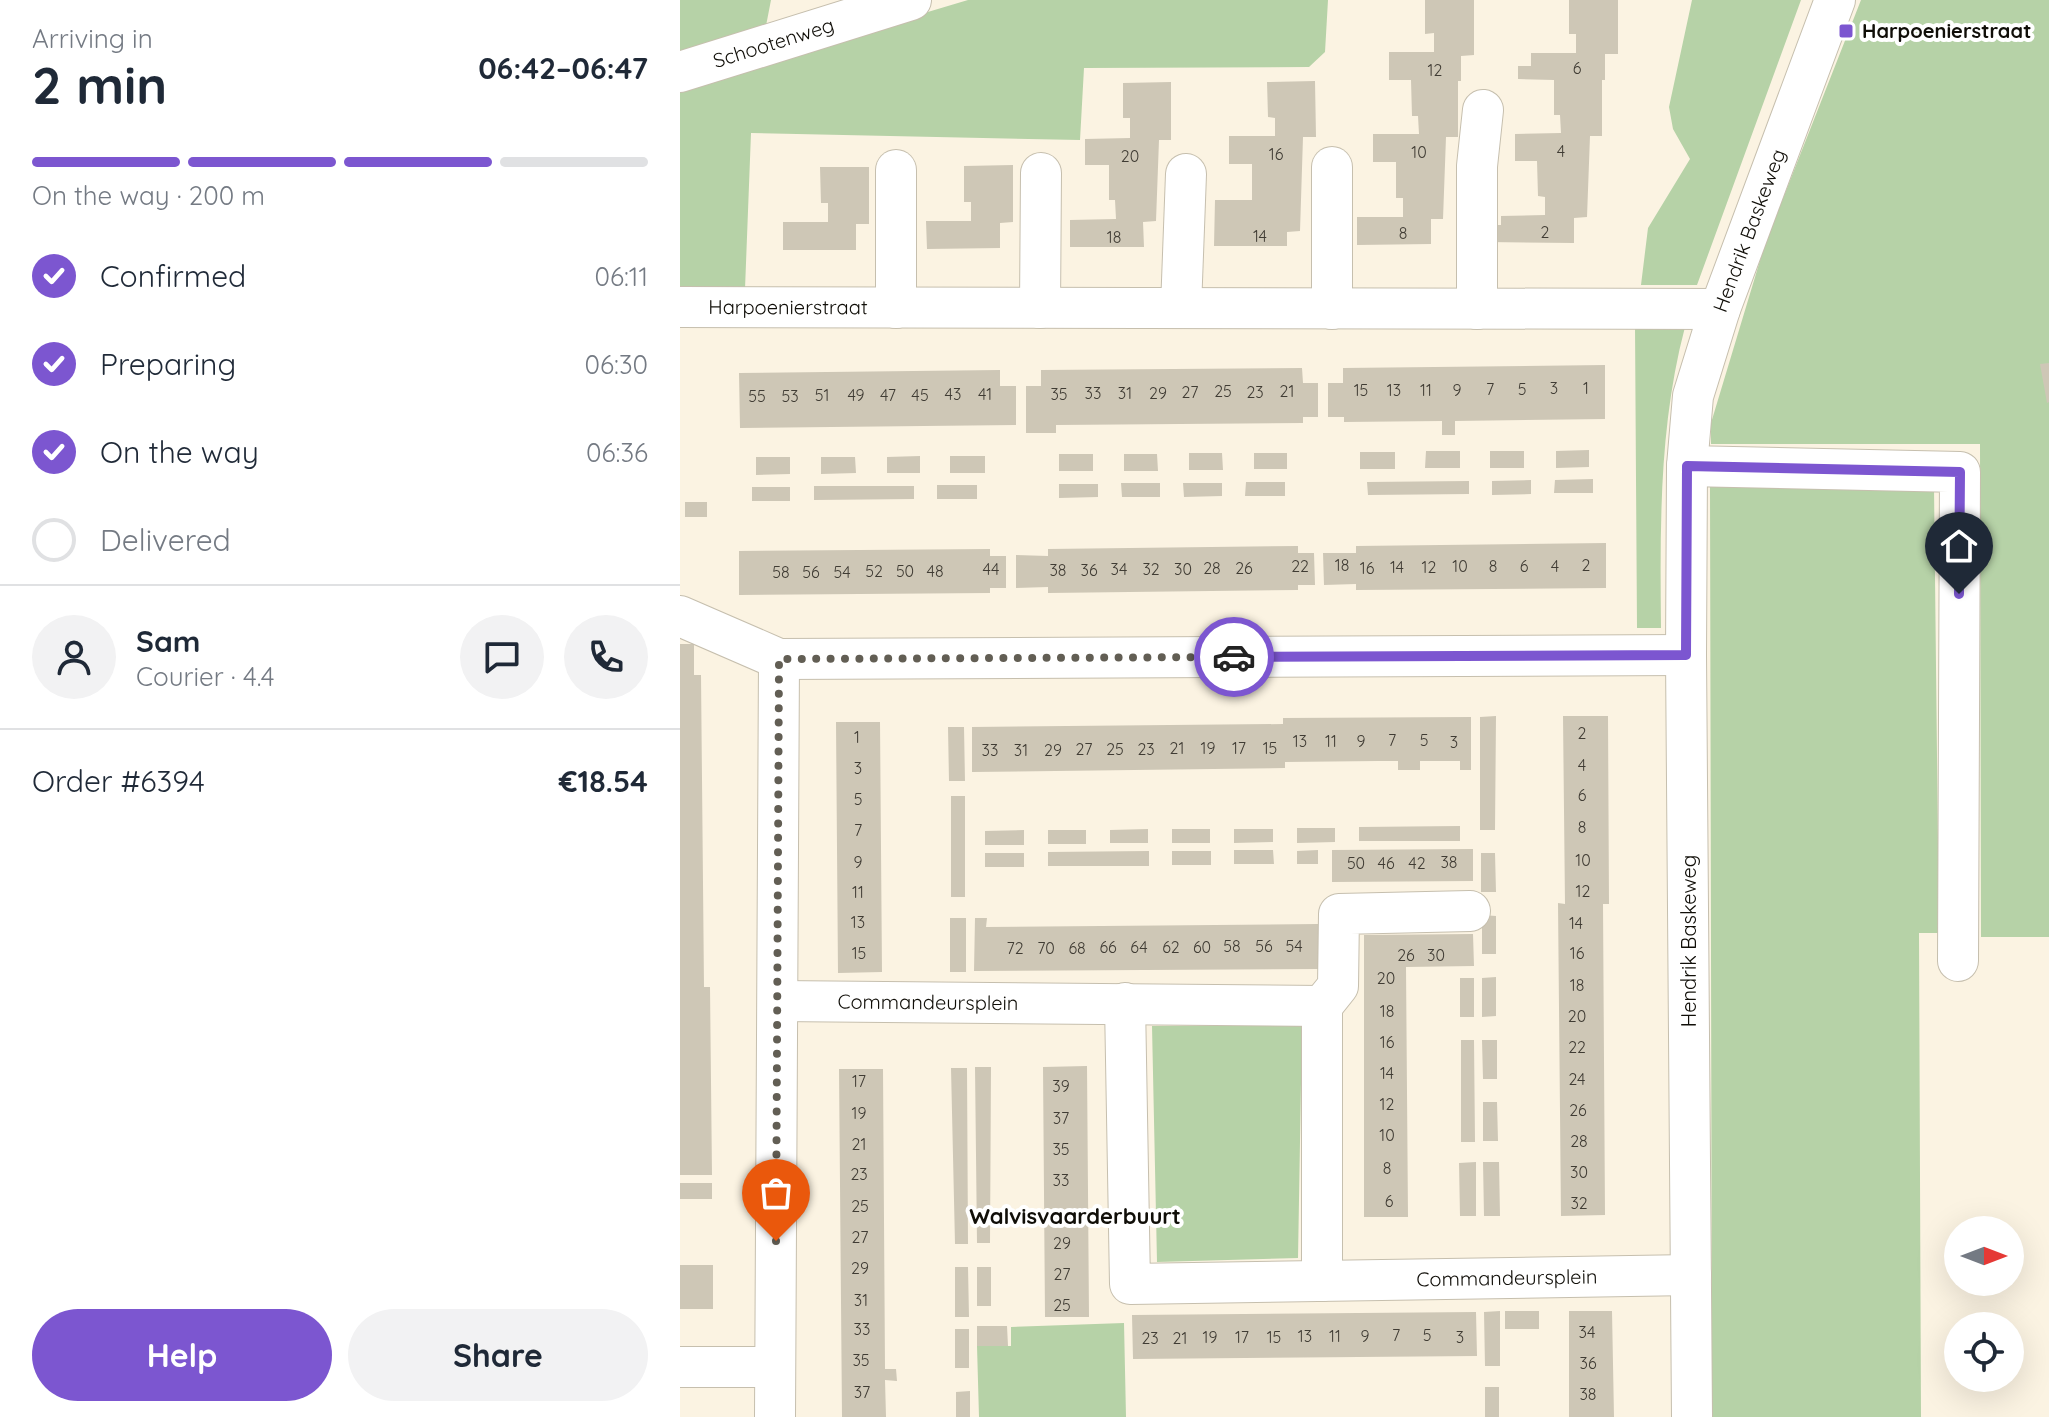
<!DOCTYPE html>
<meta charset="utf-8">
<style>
:root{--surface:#fff;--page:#f2f2f3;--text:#1f2937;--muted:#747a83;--line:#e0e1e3;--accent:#7c56d0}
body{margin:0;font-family:Quicksand,sans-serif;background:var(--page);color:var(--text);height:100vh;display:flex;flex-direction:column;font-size:30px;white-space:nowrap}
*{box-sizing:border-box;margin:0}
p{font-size:26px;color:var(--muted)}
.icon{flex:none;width:44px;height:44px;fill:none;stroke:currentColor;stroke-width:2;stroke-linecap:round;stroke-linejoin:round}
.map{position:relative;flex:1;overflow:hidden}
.side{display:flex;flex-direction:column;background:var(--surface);width:680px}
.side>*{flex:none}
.needle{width:52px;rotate:90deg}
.buttons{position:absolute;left:1264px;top:1216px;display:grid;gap:16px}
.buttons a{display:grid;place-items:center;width:80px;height:80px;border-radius:50%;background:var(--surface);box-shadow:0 8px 32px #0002;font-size:40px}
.pin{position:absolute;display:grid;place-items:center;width:68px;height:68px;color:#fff;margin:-82px -34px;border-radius:50% 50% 50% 0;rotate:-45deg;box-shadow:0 0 8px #0007}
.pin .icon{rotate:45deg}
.courier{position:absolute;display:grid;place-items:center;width:80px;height:80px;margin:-40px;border:6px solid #7c56d0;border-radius:50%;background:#fff;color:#222;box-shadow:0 2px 10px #0007}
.head em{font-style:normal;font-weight:700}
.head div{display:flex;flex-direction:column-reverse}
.head{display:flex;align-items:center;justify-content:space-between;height:136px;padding:0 32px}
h1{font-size:52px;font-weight:700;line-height:60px}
.bar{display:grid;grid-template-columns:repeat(4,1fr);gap:12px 8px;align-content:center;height:96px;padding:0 32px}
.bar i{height:10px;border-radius:6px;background:var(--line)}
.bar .current{background:var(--accent)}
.bar p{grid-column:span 4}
.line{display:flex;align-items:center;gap:20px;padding:0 32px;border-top:2px solid var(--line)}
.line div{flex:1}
.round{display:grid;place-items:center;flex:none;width:84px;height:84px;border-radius:42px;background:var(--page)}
ol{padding:0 32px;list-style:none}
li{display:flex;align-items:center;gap:24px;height:88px}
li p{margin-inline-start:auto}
li .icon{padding:8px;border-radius:50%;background:var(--accent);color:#fff;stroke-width:4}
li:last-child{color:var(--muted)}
li i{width:44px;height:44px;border:4px solid var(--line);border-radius:50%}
.cta{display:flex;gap:16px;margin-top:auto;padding:16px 32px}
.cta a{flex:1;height:92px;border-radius:48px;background:var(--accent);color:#fff;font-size:32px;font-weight:700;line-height:92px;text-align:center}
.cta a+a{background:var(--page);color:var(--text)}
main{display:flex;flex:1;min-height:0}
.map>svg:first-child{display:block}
</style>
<main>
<section class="side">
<div class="head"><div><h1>2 min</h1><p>Arriving in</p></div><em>06:42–06:47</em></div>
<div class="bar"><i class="current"></i><i class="current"></i><i class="current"></i><i></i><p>On the way · 200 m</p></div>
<ol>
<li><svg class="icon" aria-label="check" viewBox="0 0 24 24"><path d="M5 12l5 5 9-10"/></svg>Confirmed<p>06:11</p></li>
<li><svg class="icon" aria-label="check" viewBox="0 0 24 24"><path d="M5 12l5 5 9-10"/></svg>Preparing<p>06:30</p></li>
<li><svg class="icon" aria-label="check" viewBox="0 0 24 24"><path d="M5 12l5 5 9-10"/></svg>On the way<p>06:36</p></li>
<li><i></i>Delivered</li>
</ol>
<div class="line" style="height:144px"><a class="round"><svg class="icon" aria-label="person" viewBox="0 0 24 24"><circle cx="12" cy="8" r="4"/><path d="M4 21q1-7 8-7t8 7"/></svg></a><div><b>Sam</b><p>Courier · 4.4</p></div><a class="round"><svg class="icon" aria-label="chat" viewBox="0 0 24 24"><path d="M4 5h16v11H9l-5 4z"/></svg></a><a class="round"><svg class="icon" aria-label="phone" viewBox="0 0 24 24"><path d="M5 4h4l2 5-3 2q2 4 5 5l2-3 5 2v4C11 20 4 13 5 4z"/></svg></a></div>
<div class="line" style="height:104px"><div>Order #6394</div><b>€18.54</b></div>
<div class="cta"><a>Help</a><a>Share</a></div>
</section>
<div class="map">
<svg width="1369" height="1417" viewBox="0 0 1369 1417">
<rect width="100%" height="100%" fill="#fbf3e2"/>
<!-- green -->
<path fill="#b6d2a7" d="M0,0H91L85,31L0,57Z
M288,0H648L645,52L629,67L404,68L400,140L71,133L65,289L0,290V86Z
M1012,0H1121L1017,285H961L968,228L1010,159L993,129L989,107Z
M1181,0H1369V937H1301L1300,444H1031V423L1085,244Z
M955,326L1005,327C979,425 980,527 981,628H957Z
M1030,487H1254L1259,933H1239L1241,1417H1032Z
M622,1025L618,1258L477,1262L472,1026Z
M444,1323L446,1417H299L297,1346H331V1327Z"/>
<!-- building -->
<path fill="#cec7b6" d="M745,0H794V55L781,56V81H778V137H766L763,219H751V244L677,245V217H723V198H716V162H693V134H739L738,116H732L731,80H709V52H754V33L745,34Z
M889,0H938V54H925V80H922V136H910L907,217L894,218V243L807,242V225H821V216L865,215V197L858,196L857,161H835V134L881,133L880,115H874V80L838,79V66H851V53H896V34H889Z
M635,81L636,137H623L620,231L607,232V246H534L535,200H572V164H549V136H595V118L588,117L587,82Z
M491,82V140H479L476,221L463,222L464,247H390V220L436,219L435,200H429V165H405V139L450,138V118H443V83Z
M333,165V222L320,223V248L247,249L246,221H291V202H284V166Z
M140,167H189V224H176V250H103V222H148V203H141Z
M1369,363V402L1367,403L1360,364Z
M925,365V419L775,421V435H762V421L664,422V417H648V383H663V368Z
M622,368L623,383H638V417H623V423L376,425V433H346V386H361V370Z
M320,370V386H336V425L60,428L59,373Z
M909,450V467L876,468V451Z
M746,451H780V468H745Z
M810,451H844V468H810Z
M680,452H715V469H680Z
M509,453H542L543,470H509Z
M574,453H607V469H574Z
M379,454H413V471H379Z
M444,454H477L478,471H444Z
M240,456V473H207V457Z
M270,456H305V473H270Z
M76,457H110V474L76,475Z
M141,457H175L176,473L141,474Z
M913,479V493H874L875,480Z
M851,480V494L812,495V481Z
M789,481V494L688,495L687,482Z
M566,482H605V496H565Z
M441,483H480V497H442Z
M503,483H542V496L504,497Z
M379,484H418V497L379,498Z
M257,485H297V499H257Z
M134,486H234V499L134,500Z
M72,487H110V501H72Z
M5,502H27V517H5Z
M926,543V588L676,590V584L644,585L643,553H676V546Z
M618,546V553H634L635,585H618V590L368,593V587L336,588V555L368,556V549Z
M310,549V556H326V588H310V593L59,595V551Z
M0,644H14V675H21L24,987H30L32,1175H0Z
M816,716L815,830H800V717Z
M883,716H928L929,904H923L925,1215L881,1216L878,903L885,904Z
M791,717V770H780V761H740V770H718V761H698L605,762V768L292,772V727L603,724V718Z
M156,722H200L202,972L158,973Z
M268,727H284L285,781H269Z
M271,796H285V897H271Z
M780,826V841H679V827Z
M617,828H655V842L617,843Z
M468,829V843H430V830Z
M492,829H530V843H492Z
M554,829H593V842L554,843Z
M344,830V845H305V831Z
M368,830H406V844H368Z
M793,849V881L652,882V850Z
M554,850H593L594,864H554Z
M638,850V864H617V851Z
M469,851V866H368V852Z
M492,851H531V865H492Z
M305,853H344V867H305Z
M801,853H815L816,892H801Z
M802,915L816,916V954H802Z
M270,918H286V972H270Z
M295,918H307L306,927L638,924V969L294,971Z
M793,934L794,966L726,967L728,1217H684V935Z
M816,977V1016L802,1017V978Z
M780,978H794V1017H780Z
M781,1040H794L795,1142H781Z
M802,1040H817V1079H803Z
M407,1066L409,1317H365L363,1067Z
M295,1067H311L310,1243H297Z
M271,1068H287L288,1244H275Z
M159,1069H203L205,1369H216L217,1381L205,1380L206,1417H162Z
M803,1102H817L818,1141H803Z
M796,1162V1216H780L779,1163Z
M803,1162H819L820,1216H804Z
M0,1183H32V1199H0Z
M0,1265H33V1309H0Z
M275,1267H288L289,1317H275Z
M297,1267H311V1306H297Z
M820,1311V1366H805L804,1312Z
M825,1311H859V1329H825Z
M889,1311H932L934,1417H889Z
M796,1312L797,1356L453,1359L452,1315Z
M297,1326H327L328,1346H297Z
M275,1329H289V1368H275Z
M805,1387H819V1417H805Z
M290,1391V1417H276V1392Z"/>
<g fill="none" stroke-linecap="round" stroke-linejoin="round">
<!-- minor casing -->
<g stroke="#c6bfae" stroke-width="42">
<g id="minor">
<path id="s1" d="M0,72L231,0"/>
<path d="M652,167V309"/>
<path d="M216,170V308"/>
<path id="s2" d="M0,307L1040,309"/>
<path d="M360,308L361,173"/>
<path d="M501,308L506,174"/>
<path d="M797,309V166L803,110"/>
<path d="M1007,466L1280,472L1278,961"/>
<path d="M0,616L99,659L95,1417"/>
<path d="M99,659L1006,655"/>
<path id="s3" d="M98,1001L642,1006"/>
<path id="s4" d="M445,1003L450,1284L1011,1275"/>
<path d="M642,1281V1006L658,986L659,914L790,911"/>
<path d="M0,1367H95"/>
<path id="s5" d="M1012,1417L1006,655L1007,466L1013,396L1040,309L1155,0"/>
</g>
</g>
<!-- minor -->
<use href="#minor" stroke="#fff" stroke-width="40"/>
</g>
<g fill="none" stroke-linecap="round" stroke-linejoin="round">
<!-- done -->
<path stroke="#625e54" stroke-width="8" stroke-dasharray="0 14.4" d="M96,1241L99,659L554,657"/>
<!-- route -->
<path stroke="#7c56d0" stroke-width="10" d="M554,657L1006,655L1007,466L1280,472L1279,594"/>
</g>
<!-- markers -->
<rect fill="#7c56d0" stroke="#fff" stroke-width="3" x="1158" y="23" width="16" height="16" rx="4"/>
<g text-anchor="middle" stroke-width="8" stroke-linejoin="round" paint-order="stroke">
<!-- number labels -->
<g font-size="16" fill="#403c34">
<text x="897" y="74">6</text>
<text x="755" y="76">12</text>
<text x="881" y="157">4</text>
<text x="739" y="158">10</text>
<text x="596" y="160">16</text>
<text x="450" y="162">20</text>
<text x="865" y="238">2</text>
<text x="723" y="239">8</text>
<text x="580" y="242">14</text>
<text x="434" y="243">18</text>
<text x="874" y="394">3</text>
<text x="906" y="394">1</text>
<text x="810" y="395">7</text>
<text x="842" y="395">5</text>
<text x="681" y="396">15</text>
<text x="714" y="396">13</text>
<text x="746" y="396">11</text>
<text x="777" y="396">9</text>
<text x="543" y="397">25</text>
<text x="607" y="397">21</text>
<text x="510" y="398">27</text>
<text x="575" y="398">23</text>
<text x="413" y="399">33</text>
<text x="445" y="399">31</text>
<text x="478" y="399">29</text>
<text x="273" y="400">43</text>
<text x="305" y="400">41</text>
<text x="379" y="400">35</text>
<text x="142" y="401">51</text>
<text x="176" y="401">49</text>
<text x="208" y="401">47</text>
<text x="240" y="401">45</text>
<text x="77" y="402">55</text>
<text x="110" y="402">53</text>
<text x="662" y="571">18</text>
<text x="906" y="571">2</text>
<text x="620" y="572">22</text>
<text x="780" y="572">10</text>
<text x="813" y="572">8</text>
<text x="844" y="572">6</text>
<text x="875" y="572">4</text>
<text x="717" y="573">14</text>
<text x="749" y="573">12</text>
<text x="532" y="574">28</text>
<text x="564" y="574">26</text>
<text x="687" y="574">16</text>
<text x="311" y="575">44</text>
<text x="439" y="575">34</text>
<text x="471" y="575">32</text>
<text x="503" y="575">30</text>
<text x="378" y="576">38</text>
<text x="409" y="576">36</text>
<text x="194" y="577">52</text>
<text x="225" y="577">50</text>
<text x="255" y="577">48</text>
<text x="101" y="578">58</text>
<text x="131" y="578">56</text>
<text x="162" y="578">54</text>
<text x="902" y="739">2</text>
<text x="177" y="743">1</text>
<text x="712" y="746">7</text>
<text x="744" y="746">5</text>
<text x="620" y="747">13</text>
<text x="651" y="747">11</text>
<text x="681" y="747">9</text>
<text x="774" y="748">3</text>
<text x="497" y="754">21</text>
<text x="528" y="754">19</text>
<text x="559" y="754">17</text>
<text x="590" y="754">15</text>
<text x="404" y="755">27</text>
<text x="435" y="755">25</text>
<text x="466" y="755">23</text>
<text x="310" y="756">33</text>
<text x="341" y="756">31</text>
<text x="373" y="756">29</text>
<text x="902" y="771">4</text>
<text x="178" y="774">3</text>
<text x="902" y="801">6</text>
<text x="178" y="805">5</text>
<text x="902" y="833">8</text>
<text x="178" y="836">7</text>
<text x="903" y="866">10</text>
<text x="178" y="868">9</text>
<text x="769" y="868">38</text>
<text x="676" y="869">50</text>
<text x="706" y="869">46</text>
<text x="737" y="869">42</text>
<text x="903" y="897">12</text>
<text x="178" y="898">11</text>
<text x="178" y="928">13</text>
<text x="896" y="929">14</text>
<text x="552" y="952">58</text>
<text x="584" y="952">56</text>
<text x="614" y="952">54</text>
<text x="428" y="953">66</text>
<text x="459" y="953">64</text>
<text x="491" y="953">62</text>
<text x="522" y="953">60</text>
<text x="335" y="954">72</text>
<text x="366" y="954">70</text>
<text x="397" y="954">68</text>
<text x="179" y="959">15</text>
<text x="897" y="959">16</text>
<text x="726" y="961">26</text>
<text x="756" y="961">30</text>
<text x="706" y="984">20</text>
<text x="897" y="991">18</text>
<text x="707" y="1017">18</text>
<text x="897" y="1022">20</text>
<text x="707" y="1048">16</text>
<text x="897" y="1053">22</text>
<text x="707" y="1079">14</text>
<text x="897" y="1085">24</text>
<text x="179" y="1087">17</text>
<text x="381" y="1092">39</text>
<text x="707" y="1110">12</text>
<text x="898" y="1116">26</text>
<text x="179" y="1119">19</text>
<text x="381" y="1124">37</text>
<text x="707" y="1141">10</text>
<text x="899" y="1147">28</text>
<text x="179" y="1150">21</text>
<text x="381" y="1155">35</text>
<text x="707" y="1174">8</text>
<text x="899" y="1178">30</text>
<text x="179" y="1180">23</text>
<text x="381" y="1186">33</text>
<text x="709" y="1207">6</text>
<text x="899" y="1209">32</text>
<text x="180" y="1212">25</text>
<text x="180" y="1243">27</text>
<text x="382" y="1249">29</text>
<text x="180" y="1274">29</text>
<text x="382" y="1280">27</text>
<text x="181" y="1306">31</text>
<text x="382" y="1311">25</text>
<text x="182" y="1335">33</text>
<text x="907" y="1338">34</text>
<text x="716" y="1341">7</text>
<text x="747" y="1341">5</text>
<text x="625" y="1342">13</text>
<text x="655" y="1342">11</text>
<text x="685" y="1342">9</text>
<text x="530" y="1343">19</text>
<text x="562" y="1343">17</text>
<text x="594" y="1343">15</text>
<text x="780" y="1343">3</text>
<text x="470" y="1344">23</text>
<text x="500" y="1344">21</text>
<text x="181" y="1366">35</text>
<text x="908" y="1369">36</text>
<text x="182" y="1398">37</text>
<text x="908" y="1400">38</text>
</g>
<!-- poi labels -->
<g font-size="20" font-weight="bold" fill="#100e08" stroke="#fff" text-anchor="start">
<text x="1182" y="38">Harpoenierstraat</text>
</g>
<!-- street labels -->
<g font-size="20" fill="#100e08" stroke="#fff">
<text dy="7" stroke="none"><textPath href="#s1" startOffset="98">Schootenweg</textPath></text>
<text dy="7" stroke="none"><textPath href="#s5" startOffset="1196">Hendrik Baskeweg</textPath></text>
<text dy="7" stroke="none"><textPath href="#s2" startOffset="108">Harpoenierstraat</textPath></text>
<text transform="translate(1009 941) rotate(-90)" y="7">Hendrik Baskeweg</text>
<text dy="7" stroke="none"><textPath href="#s3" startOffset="150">Commandeursplein</textPath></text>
<text dy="7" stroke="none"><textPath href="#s4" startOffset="658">Commandeursplein</textPath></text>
</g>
<!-- neighbourhood labels -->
<g font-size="22" font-weight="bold" fill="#100e08" stroke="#fff">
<text x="395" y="1224">Walvisvaarderbuurt</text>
</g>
</g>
</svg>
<div class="buttons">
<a><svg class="needle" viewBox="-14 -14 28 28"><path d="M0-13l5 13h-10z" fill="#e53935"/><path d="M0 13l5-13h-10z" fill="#747a83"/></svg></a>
<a><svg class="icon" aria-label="locate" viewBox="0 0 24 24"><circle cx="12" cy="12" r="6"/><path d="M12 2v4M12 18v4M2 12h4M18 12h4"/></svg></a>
</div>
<div class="pin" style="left:96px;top:1241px;background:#ea580c"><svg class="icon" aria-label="bag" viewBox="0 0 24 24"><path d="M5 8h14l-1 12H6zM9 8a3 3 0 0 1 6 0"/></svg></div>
<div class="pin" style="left:1279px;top:594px;background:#1f2937"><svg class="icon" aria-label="home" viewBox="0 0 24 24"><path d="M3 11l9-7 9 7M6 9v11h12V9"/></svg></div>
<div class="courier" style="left:554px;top:657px"><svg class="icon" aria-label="car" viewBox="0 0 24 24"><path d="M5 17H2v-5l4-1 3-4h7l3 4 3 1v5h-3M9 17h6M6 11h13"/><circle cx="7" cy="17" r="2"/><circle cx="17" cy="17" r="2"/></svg></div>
</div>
</main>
